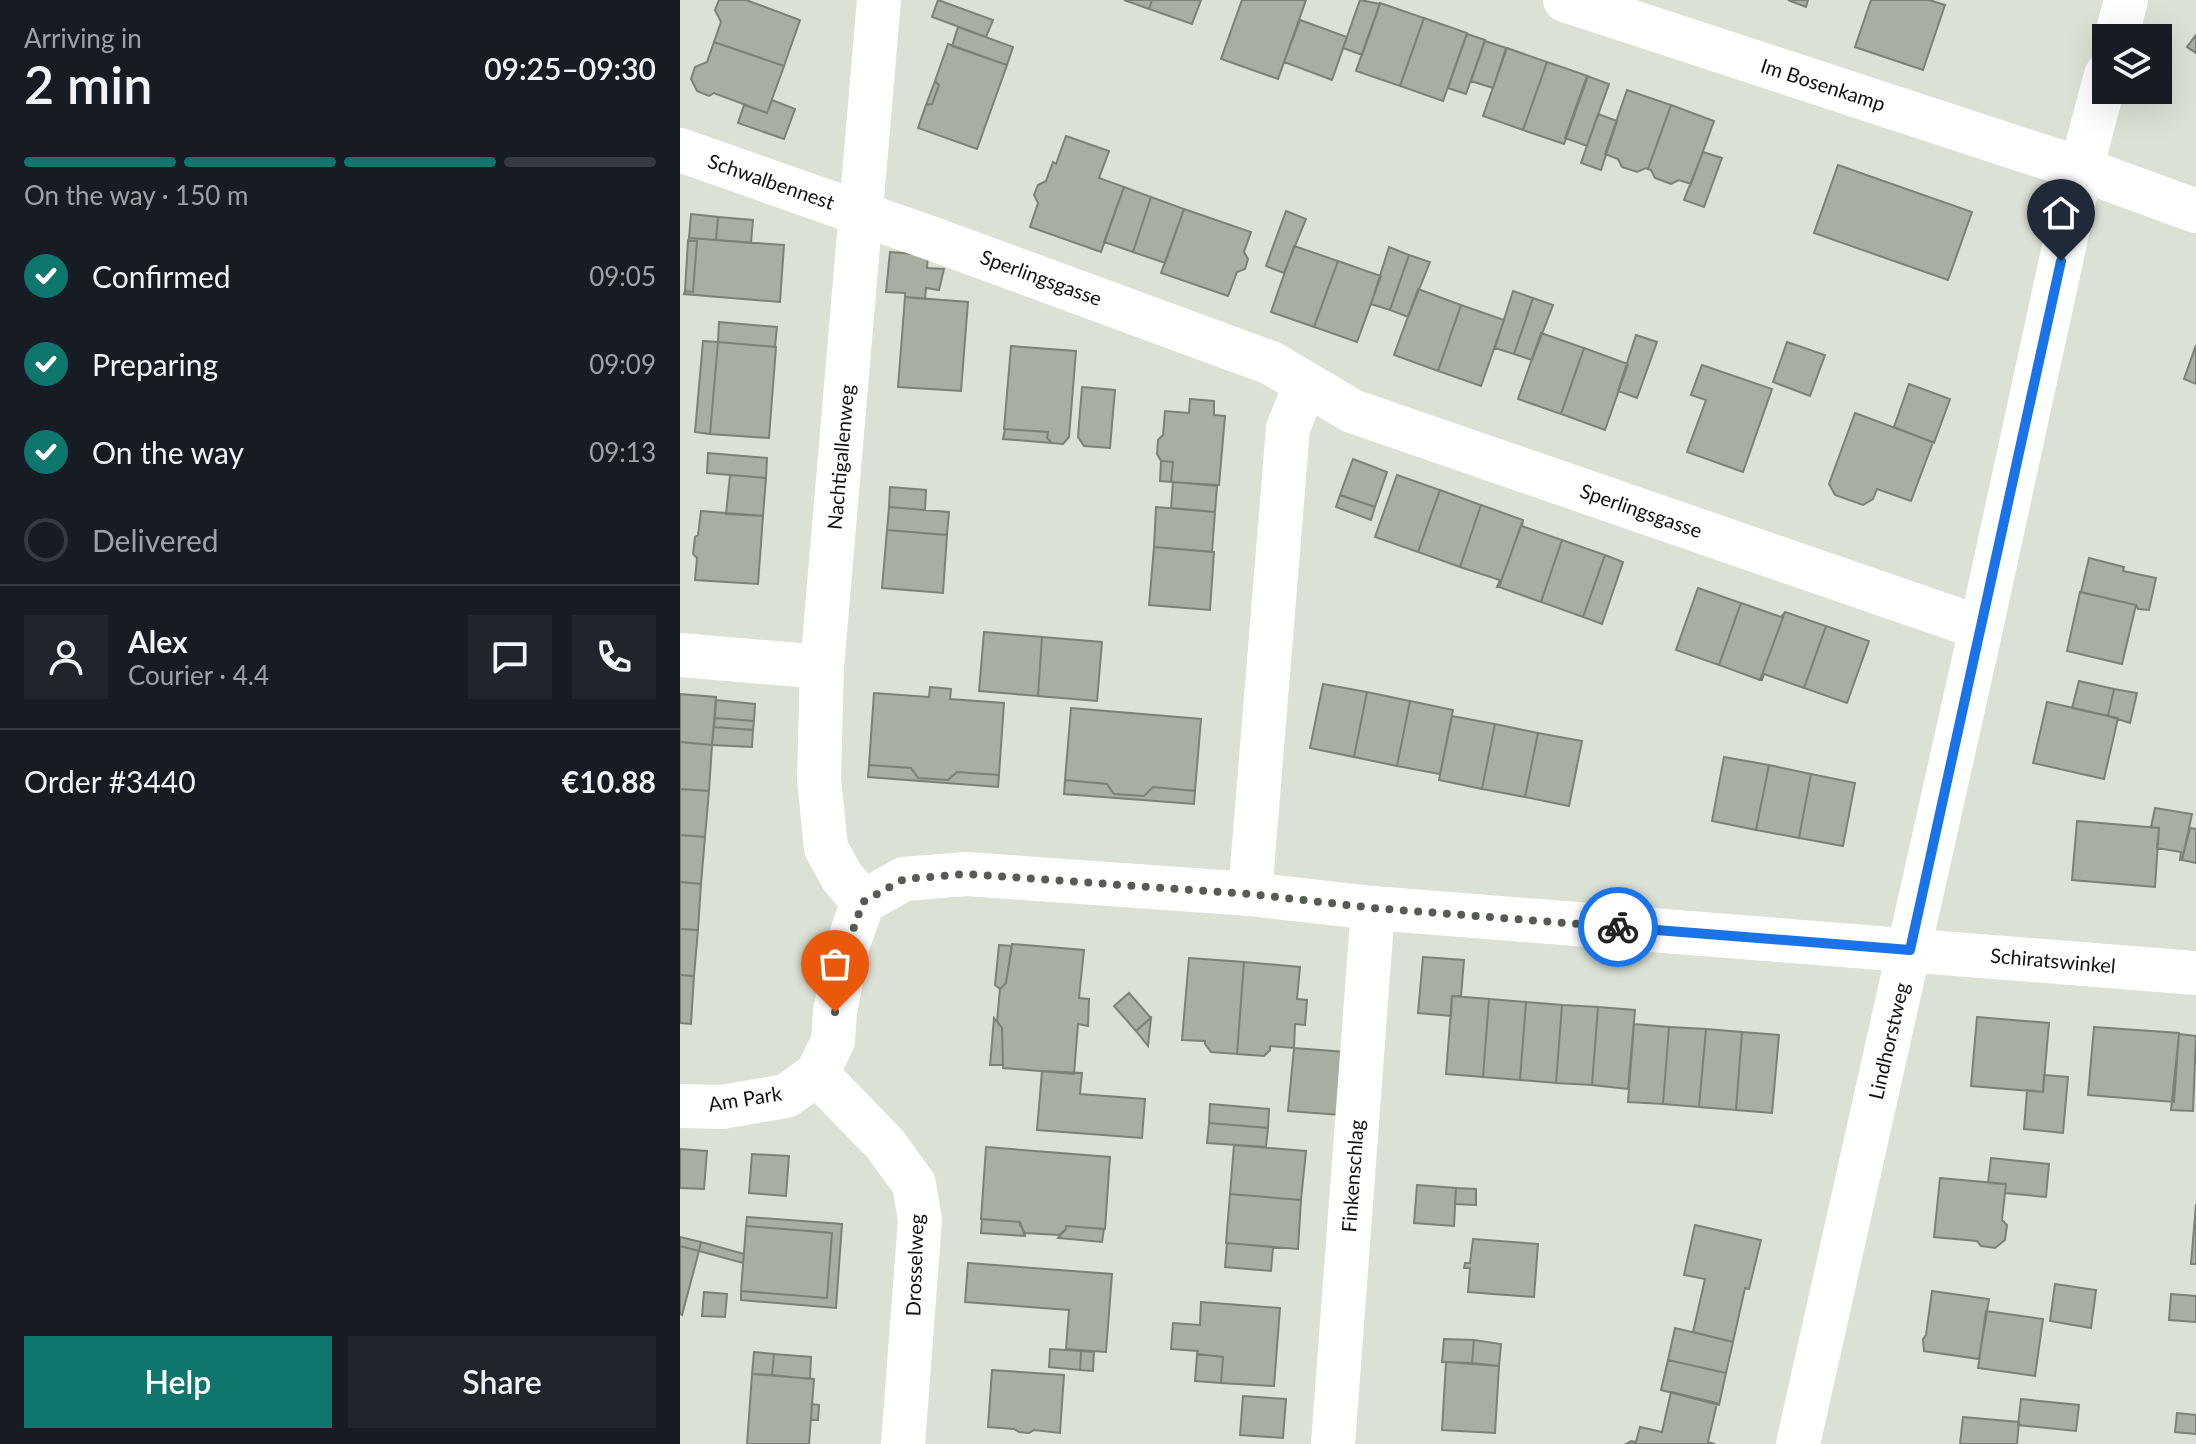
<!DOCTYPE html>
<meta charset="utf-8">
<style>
:root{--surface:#171b24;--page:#20242c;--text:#f1f3f6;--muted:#9ea1a6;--line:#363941;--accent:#0f766e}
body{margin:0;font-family:Lato,sans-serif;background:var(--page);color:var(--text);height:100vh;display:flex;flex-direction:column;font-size:30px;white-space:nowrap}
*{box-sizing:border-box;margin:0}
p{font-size:26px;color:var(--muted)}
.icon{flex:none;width:44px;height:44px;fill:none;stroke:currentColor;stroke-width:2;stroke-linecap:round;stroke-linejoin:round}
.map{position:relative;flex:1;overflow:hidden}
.drawer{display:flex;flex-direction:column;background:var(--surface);width:680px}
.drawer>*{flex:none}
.controls{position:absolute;left:1412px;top:24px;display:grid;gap:16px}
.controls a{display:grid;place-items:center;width:80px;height:80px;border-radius:0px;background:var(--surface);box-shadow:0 8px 32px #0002;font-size:40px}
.pin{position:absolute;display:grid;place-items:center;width:68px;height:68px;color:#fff;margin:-82px -34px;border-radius:50% 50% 50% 0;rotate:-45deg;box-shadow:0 0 8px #0007}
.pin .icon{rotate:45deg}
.courier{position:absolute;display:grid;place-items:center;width:80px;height:80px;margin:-40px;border:6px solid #1a73e8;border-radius:50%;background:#fff;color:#222;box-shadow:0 2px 10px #0007}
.overview em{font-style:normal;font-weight:600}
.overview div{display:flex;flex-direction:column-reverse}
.overview{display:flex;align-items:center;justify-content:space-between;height:136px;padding:0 24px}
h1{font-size:52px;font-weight:600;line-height:60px}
.bar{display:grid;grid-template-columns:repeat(4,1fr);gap:12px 8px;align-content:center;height:96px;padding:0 24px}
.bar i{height:10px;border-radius:6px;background:var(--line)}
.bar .on{background:var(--accent)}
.bar p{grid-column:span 4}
.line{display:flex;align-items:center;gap:20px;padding:0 24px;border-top:2px solid var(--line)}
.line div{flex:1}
.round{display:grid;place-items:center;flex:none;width:84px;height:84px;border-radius:0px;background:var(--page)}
ol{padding:0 24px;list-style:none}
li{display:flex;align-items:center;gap:24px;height:88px}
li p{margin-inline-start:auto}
li .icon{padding:8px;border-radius:50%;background:var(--accent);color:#fff;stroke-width:4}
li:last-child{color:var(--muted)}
li i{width:44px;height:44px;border:4px solid var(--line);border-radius:50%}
.primary-button{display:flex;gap:16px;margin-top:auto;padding:16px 24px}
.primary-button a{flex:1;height:92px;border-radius:0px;background:var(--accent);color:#fff;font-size:32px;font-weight:600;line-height:92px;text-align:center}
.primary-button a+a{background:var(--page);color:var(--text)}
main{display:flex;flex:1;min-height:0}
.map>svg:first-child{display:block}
</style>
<main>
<section class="drawer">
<div class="overview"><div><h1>2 min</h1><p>Arriving in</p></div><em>09:25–09:30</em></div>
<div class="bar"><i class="on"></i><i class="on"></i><i class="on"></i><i></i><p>On the way · 150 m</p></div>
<ol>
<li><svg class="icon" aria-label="check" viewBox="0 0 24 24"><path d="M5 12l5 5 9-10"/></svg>Confirmed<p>09:05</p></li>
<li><svg class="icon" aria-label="check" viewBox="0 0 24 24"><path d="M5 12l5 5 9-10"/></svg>Preparing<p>09:09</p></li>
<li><svg class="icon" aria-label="check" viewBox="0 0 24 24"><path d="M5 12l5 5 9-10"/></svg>On the way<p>09:13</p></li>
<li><i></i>Delivered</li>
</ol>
<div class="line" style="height:144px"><a class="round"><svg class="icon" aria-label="person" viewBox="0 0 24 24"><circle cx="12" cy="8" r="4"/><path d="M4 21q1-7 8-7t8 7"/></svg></a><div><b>Alex</b><p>Courier · 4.4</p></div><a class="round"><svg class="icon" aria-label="chat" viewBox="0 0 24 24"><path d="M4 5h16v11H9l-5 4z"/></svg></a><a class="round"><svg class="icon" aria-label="phone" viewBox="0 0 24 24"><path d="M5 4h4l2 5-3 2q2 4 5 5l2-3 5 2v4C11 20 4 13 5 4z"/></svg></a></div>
<div class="line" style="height:104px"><div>Order #3440</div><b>€10.88</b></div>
<div class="primary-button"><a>Help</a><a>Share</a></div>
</section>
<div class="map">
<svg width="1516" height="1444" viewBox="0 0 1516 1444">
<rect width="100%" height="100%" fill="#dbe2d5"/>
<!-- building -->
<path fill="#a8aea2" stroke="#7b8175" stroke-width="2" d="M39,0H66L120,20L104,66L34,42L41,22L35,10Z
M258,0L313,20L306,37L252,17Z
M444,0H472L469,9Z
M472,0H521L512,24L469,9Z
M562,0H626L598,79L541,59Z
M680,0L700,4L682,55L663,48Z
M1108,0H1128L1126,7Z
M1191,0H1249L1265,5L1243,70L1175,47Z
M700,3L744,18L720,86L676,71Z
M744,18L787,33L763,101L720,86Z
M620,20L667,37L652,80L604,62Z
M278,27L333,47L327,65L272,46Z
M787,34L805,40L786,94L768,88Z
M1516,35V53L1507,47Z
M805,41L826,48L813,88L791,81Z
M34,42L104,66L87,113L34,93L29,96L17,91L11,79L15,67L27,62Z
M268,44L327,65L297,149L238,128L246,105L252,104L259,85L255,81Z
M827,48L867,62L843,130L803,116Z
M867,62L908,76L884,144L843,130Z
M907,76L929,84L907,146L885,138Z
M255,81L259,85L252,104L246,105Z
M947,90L991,105L968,169L966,168L957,172L942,167L938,159L925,154Z
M92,100L115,109L104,139L58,123L64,105L87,113Z
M991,105L1034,121L1011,184L999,180L991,184L975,178L971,170L968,169Z
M918,114L937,121L921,170L901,163Z
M386,136L429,151L419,178L444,187L421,252L350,227L358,203L354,195L358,185L366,181L373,162L376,164Z
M1023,152L1042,158L1024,207L1004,200Z
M1158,165L1292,212L1268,280L1134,233Z
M444,187L471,197L453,252L424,242Z
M471,197L504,209L485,263L453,252Z
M504,209L571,232L564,252L568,259L565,269L557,272L548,296L481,273Z
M606,211L626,219L604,273L586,266Z
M11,214L38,217L36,240L9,238Z
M38,217L73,220L71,243L36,240Z
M9,238L104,245L100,302L4,294L5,291L13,292L17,241H8Z
M8,241H17L13,292L5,291Z
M614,246L658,261L634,327L591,312Z
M709,247L729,255L710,310L691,304Z
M210,252L248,255L247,268L264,269L259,290L246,288L245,299L225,297V293L206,292Z
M729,255L750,262L728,317L710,310Z
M658,261L701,276L677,342L634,327Z
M738,289L781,305L758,371L714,355Z
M833,291L853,298L834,354L815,348Z
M225,297L288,302L281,391L218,387Z
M853,298L873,305L852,360L834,354Z
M781,305L824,320L801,386L758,371Z
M39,322L97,327L95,347L38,342Z
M861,333L904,348L881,414L838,399Z
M956,335L977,342L957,398L938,391Z
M23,341L38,342L30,434L15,432Z
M38,342L96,347L89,438L30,434Z
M1107,342L1145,355L1130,396L1093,382Z
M1516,345V384L1504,379Z
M331,346L396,351L389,437L383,444L372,443L367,438L368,432L324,429Z
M904,348L948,364L925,430L881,414Z
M1022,365L1092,389L1063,472L1007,452L1026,400L1011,395Z
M1229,384L1270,399L1254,443L1214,427Z
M402,387L435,390L430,448L404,446L398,437Z
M510,399L534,401V415L545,416L539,485L491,482L493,462L481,461L477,454L478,440L483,435L485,411L509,413Z
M1175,413L1253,442L1231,501L1197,489L1193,499L1183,505L1155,495L1149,484Z
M325,429L368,432L367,438L372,443L323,439Z
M28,453L87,458L86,478L27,473Z
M673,459L707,472L695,507L660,495Z
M481,461L493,462L491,482L480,481Z
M50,475L86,478L83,516L46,514Z
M717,475L760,490L738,552L695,537Z
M493,482L537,486L535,512L491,508Z
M210,487L246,490L245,510L209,507Z
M760,490L801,505L780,567L738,552Z
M660,495L695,507L691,520L656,507Z
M801,505L843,520L819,587H817L820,580L780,567Z
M209,507L269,512L267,535L207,530Z
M476,507L535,512L532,552L474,547Z
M21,511L83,516L78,584L15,580L17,558L13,554L15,537L18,535Z
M843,520L842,526L882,540L861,602L819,587Z
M207,530L267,535L263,593L202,588Z
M882,540L925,555L903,617L861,602Z
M474,547L534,552L530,610L469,605Z
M925,555L943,562L922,624L903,617Z
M1409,558L1444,567L1443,571L1476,578L1469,610L1458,609L1456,605L1401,592Z
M1018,588L1061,603L1039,665L996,650Z
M1400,592L1456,605L1442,664L1387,651Z
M1061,603L1101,617L1105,612L1080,680L1039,665Z
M1105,612L1146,626L1124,688L1084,674L1082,680H1080Z
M1146,626L1189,641L1167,703L1124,688Z
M304,632L362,637L358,696L299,691Z
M362,637L422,642L417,701L358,696Z
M1399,681L1434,689L1428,716L1392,708Z
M643,684L687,692L674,757L630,748Z
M250,687L271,689L270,699L324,703L319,775L277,772L268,780L238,778L231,768L189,765L194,693L249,697Z
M1434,689L1457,693L1450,723L1428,716Z
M687,692L730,701L717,766L674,757Z
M0,694L36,697L32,745L0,742Z
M36,700L75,704L74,721L35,718Z
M730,701L773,710L760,774L717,766Z
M1367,702L1438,718L1424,779L1353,763Z
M391,708L521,719L515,791L473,787L464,796L434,794L427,784L385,780Z
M772,716L815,724L802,789L759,780Z
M35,718L74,721L73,730L34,727Z
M815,724L858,733L845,797L802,789Z
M34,727L73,730L72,747L32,745Z
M858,733L902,741L889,806L845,797Z
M0,742L32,745L29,791L0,789Z
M1044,757L1089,765L1076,830L1032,821Z
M189,765L231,768L238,778L268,780L277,772L319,775L318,787L188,777Z
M1089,765L1131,774L1119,838L1076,830Z
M1131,774L1175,783L1163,846L1119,838Z
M385,780L427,784L434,794L464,796L473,787L515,791L514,804L384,794Z
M0,789L29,791L25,837L0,835Z
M1475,808L1512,814L1502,860H1500L1501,852L1477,848L1479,828L1471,827Z
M1397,821L1479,828L1475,887L1392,880Z
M1510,828L1516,829V863L1502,860Z
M0,835L25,837L21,884L0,882Z
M0,882L21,884L18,930L0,929Z
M0,929L18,930L14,976L0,975Z
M332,944L404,950L399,998L409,999L408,1026L398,1024L394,1074L323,1068L322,1028L317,1021L320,989L326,983Z
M319,945L332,946L326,983L320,989L315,985Z
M743,957L784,960L781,996H772L771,1016L738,1013Z
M509,958L564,962L557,1054L531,1052L525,1044V1041L502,1040Z
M564,962L620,967L617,999L627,1000L625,1025L615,1024L614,1048L590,1046V1050L584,1056L557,1054Z
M0,975L14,976L11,1024L0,1023Z
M449,993L471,1018L456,1031L434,1006Z
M772,996L809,999L803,1077L766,1074Z
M809,999L846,1002L840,1080L803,1077Z
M846,1002L882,1005L876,1083L840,1080Z
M882,1005L918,1007L912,1085L876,1083Z
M918,1007L955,1010L948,1089L912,1085Z
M1297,1017L1369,1023L1363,1092L1291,1086Z
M314,1018L322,1028L323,1065H310Z
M471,1018L468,1046L456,1031Z
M954,1024L989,1027L983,1104L948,1102Z
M989,1027L1026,1029L1019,1107L983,1104Z
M1414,1027L1499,1033L1494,1102L1408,1095Z
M1026,1029L1062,1032L1056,1110L1019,1107Z
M1062,1032L1099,1035L1092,1113L1056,1110Z
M1499,1034L1516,1036L1513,1111L1491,1110Z
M614,1048L666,1052L661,1115L608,1111Z
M362,1071L402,1073L400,1094L465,1099L462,1138L357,1130Z
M1364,1075L1388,1077L1383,1133L1344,1129L1347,1090L1363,1092Z
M530,1104L589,1109L588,1128L529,1123Z
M529,1123L588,1128L586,1147L527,1143Z
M554,1145L626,1151L621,1200L550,1194Z
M306,1147L430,1157L425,1229L386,1226V1229L379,1235L345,1233L340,1225V1222L301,1219Z
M0,1149L27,1151L24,1189L0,1188Z
M72,1154L109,1156L106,1196L69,1193Z
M1311,1158L1369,1164L1366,1197L1325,1193L1326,1184L1308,1183Z
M1260,1178L1326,1184L1322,1220L1327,1225L1325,1240L1315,1248L1301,1246L1297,1241L1254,1237Z
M737,1185L776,1188L774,1226L734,1223Z
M776,1188L796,1189V1205L775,1204Z
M550,1194L621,1200L618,1249L546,1243Z
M1516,1204V1264H1511Z
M67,1217L162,1224L156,1308L61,1300V1291L147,1298L152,1233L66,1226Z
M302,1219L340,1222L345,1236L301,1233Z
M1015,1225L1081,1240L1069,1289L1065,1288L1053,1342L1013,1332L1025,1279L1004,1275Z
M66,1226L152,1233L147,1298L61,1291Z
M386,1226L424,1229L422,1242L378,1238L386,1229Z
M0,1237L21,1242L19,1251L0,1246Z
M793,1239L858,1244L854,1297L788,1292L790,1268H784L785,1263H790Z
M21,1242L64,1254L63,1263L19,1251Z
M547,1243L593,1247L591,1271L545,1267Z
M0,1246L19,1251L2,1315L0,1314Z
M288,1263L432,1274L426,1352L386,1349L389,1310L285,1302Z
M1375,1284L1416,1290L1411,1328L1370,1321Z
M1252,1291L1309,1299L1299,1359L1244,1351L1243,1339L1246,1335Z
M24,1292L47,1294L45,1317L22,1316Z
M1491,1294L1516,1296V1322L1489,1320Z
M521,1302L600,1308L594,1386L541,1383L543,1357L517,1354L518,1351L491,1349L493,1323L520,1325Z
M1306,1311L1363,1319L1355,1376L1298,1368Z
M995,1328L1053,1342L1046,1373L988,1360Z
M764,1339L794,1340L792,1363L762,1362Z
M794,1340L821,1344L819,1366L792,1363Z
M370,1349L401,1351L400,1370L369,1367Z
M401,1351L414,1352L413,1371L400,1370Z
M74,1352L94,1354L92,1375L72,1374Z
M94,1354L131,1357L130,1379L92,1375Z
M517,1354L543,1357L541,1383L515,1381Z
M988,1360L1046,1373L1039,1405L981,1390Z
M766,1362L819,1366L815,1433L762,1430Z
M312,1370L384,1375L380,1433L354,1430L349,1433L339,1432L334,1429L308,1427Z
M72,1374L134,1379L129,1444H67Z
M991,1392L1037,1403L1028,1442L1035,1444H946L951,1441L956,1442L960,1427L982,1432Z
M563,1396L606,1399L603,1438L560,1435Z
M1341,1399L1399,1405L1396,1431L1338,1425Z
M132,1404L139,1405L138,1420H131Z
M1497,1413L1516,1415V1434L1495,1432Z
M1283,1417L1339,1422L1337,1444H1280Z"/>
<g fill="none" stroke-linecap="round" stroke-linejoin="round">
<!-- minor -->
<path stroke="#fff" stroke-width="44" d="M885,0L1401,169L1516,211
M1436,38L1446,0
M0,150L256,240L591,363L672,411L1301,628
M0,655L142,667
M570,894L608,428L626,384
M183,902L162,877L146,848L139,779L142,667L199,0
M137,1074L205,1144L234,1184L240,1220L223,1444
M0,1106L42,1107L106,1096L137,1074L153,1041L155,1012L168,944L183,902L224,879L286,874L570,894L693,908L1516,973
M653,1444L693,908
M1118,1444L1301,628L1401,169L1426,75"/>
</g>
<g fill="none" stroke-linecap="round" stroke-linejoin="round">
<!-- done -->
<path stroke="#565b53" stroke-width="8" stroke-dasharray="0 14.4" d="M155,1012L168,944L183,902L224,879L286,874L570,894L693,908L938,927"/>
<!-- route -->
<path stroke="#1a73e8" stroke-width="10" d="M938,927L1230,950L1381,261"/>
</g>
<g text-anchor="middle" stroke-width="6" stroke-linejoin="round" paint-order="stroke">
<!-- street labels -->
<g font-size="20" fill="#0f120d" stroke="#fff">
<text transform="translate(1143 85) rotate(18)" y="7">Im Bosenkamp</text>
<text transform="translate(91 182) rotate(19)" y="7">Schwalbennest</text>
<text transform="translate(361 278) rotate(20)" y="7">Sperlingsgasse</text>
<text transform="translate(161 457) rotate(-85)" y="7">Nachtigallenweg</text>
<text transform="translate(961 511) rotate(19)" y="7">Sperlingsgasse</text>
<text transform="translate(1373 961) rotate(5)" y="7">Schiratswinkel</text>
<text transform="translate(1209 1041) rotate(-77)" y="7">Lindhorstweg</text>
<text transform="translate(65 1099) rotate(-9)" y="7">Am Park</text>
<text transform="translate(673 1176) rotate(-86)" y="7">Finkenschlag</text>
<text transform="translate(235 1265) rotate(-88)" y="7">Drosselweg</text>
</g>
</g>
</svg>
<div class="controls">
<a><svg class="icon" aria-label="layers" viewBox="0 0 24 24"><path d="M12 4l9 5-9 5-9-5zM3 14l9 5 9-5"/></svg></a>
</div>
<div class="pin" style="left:155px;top:1012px;background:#ea580c"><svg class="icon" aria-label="bag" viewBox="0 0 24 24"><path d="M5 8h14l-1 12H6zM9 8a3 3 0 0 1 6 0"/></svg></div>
<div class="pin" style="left:1381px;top:261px;background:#1f2937"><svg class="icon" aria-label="home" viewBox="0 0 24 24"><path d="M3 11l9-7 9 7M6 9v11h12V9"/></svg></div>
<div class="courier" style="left:938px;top:927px"><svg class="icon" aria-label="bike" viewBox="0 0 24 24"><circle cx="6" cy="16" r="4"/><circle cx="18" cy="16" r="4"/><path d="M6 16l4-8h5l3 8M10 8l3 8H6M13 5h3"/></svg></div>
</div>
</main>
